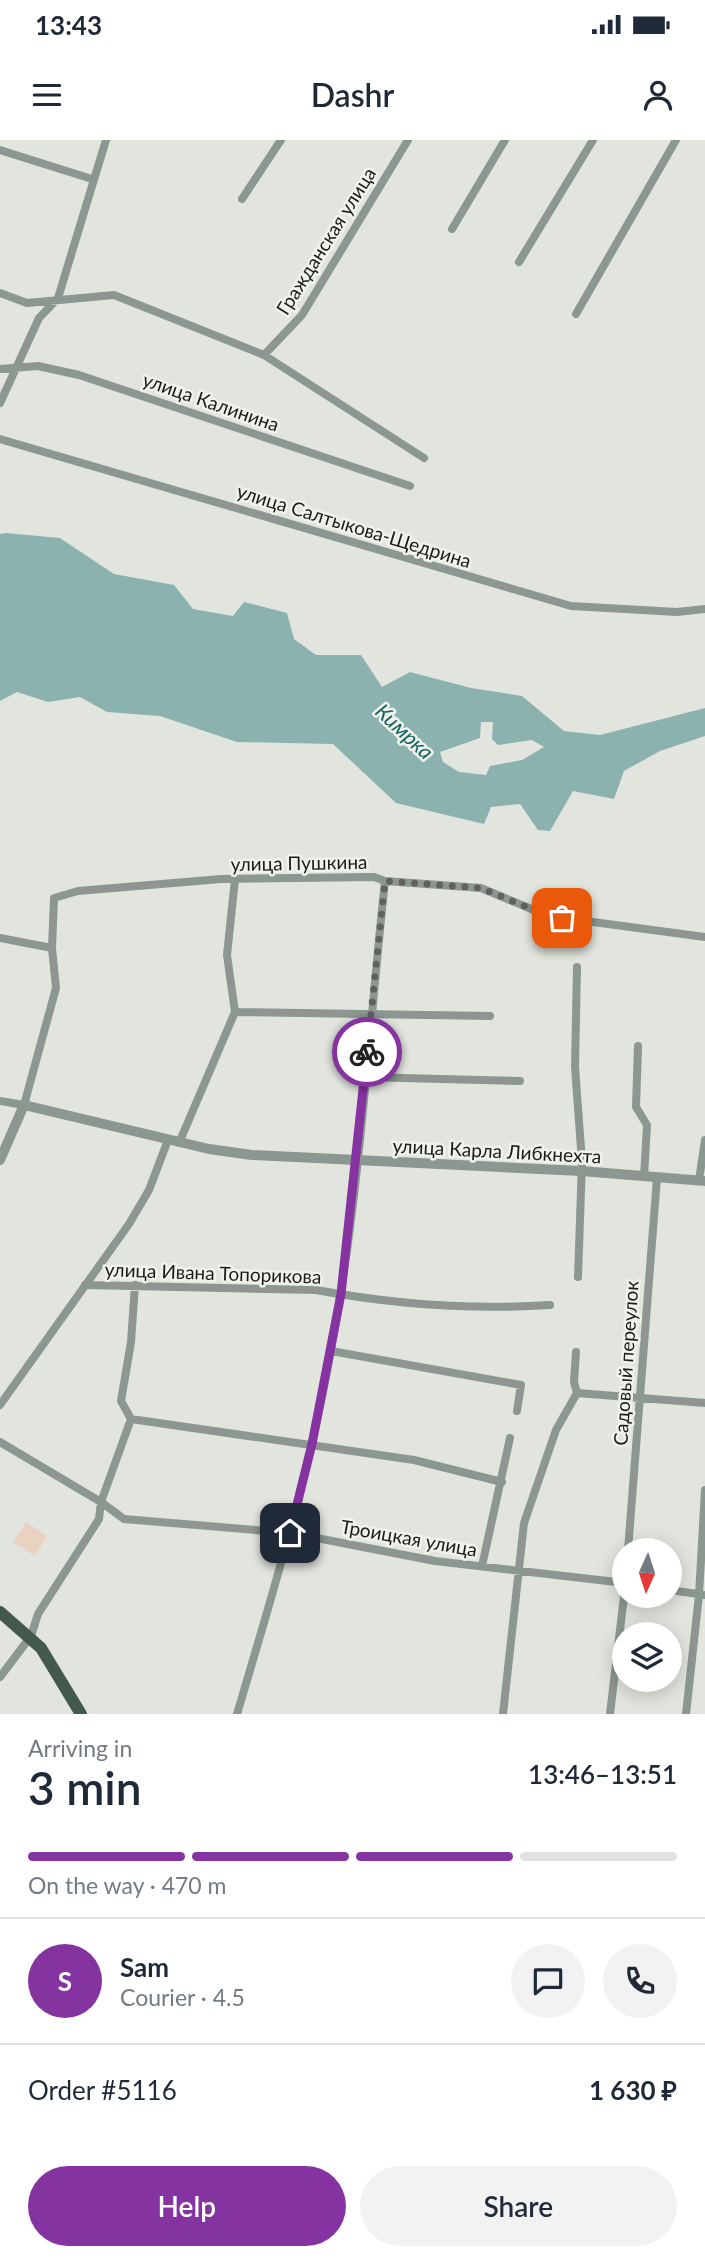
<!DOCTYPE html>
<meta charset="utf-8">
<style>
:root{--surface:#fff;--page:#f2f2f3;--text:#1f2937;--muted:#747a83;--line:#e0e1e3;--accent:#8633a2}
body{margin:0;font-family:Lato,sans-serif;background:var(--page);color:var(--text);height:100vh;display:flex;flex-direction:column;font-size:26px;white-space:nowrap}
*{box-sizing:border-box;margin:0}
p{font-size:23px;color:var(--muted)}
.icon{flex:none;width:38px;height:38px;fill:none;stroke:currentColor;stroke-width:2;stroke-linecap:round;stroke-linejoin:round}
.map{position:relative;height:1574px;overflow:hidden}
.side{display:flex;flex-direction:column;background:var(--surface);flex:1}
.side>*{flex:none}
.needle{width:46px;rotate:183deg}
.controls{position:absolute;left:612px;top:1398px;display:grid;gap:14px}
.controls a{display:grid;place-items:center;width:70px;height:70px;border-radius:50%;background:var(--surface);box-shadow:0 4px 18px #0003;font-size:35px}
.pin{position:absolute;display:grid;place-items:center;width:60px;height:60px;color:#fff;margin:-30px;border-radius:14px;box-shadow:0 4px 10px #0006}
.courier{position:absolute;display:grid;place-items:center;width:70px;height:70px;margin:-35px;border:5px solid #8633a2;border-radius:50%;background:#fff;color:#222;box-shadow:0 2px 9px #0007}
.summary em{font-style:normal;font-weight:600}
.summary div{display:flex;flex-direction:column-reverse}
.summary{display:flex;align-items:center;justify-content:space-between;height:119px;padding:0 28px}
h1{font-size:46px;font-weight:600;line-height:52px}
.bar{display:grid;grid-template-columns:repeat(4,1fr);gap:10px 7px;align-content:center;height:84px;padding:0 28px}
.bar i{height:9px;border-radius:5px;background:var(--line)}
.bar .on{background:var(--accent)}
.bar p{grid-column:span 4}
.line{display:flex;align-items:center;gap:18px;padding:0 28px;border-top:2px solid var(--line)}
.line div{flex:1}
.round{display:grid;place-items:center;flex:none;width:74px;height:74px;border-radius:37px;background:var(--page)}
.cta{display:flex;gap:14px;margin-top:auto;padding:14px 28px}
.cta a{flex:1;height:80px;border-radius:42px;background:var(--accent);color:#fff;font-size:28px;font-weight:600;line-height:80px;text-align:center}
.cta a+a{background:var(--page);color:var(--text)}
.status{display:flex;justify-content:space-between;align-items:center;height:49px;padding:0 35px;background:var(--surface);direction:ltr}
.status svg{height:19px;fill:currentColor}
header{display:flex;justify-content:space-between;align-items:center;height:91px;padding:0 28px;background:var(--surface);font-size:32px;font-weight:600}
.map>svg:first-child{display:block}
</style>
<div class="status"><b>13:43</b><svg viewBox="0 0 49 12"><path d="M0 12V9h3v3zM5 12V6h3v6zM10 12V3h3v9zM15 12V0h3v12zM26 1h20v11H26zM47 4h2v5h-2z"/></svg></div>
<header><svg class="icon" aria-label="menu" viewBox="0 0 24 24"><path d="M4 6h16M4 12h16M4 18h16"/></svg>Dashr<svg class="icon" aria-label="person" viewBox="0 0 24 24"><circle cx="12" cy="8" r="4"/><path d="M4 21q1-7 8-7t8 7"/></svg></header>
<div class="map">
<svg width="705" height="1574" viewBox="0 0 705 1574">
<rect width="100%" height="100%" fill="#e2e5dd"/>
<!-- green -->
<path fill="#e9d2c1" d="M26,1382L47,1396L35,1416L13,1402Z"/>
<!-- water -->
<path fill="#8cb2b0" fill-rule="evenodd" d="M6,393L60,398L114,434L174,445L193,469L233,476L244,462L287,473L294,499L316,515H361L382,547L410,532L471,548L522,556L564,591L600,595L705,568V596L660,611L624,631L614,659L573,651L550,691L538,690L520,664L491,667L484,684L396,663L333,604L237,602L160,576L107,572L80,557L48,562L17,552L0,561V394ZM481,582H493L492,599L498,605L532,600L544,607L522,620L490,626L486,635L459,632L443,622L440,612L480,598Z"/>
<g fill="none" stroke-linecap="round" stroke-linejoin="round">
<!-- minor -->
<path stroke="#8b9790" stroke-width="8" d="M0,10L92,39
M242,59L281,0
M452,89L505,0
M519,122L593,0
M0,153L27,163L114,155L264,215L424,318
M576,174L676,0
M264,215L302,175L408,0
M0,229L38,226L79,235L410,346
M0,263L39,178L58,158L106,0
M0,299L571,466L677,472L705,469
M0,798L52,808
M577,827L575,927L582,1022L578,1137
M235,872L490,876
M638,906L636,967L647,985L644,1037
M364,937L520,941
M0,961L24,965L56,848L52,808L54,758L78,751L221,739L374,737L385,741L481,748L548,776L705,797
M179,1003L235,872L227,815L235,739
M699,1040L705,1000
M85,1145L316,1150C392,1164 473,1170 550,1165
M331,1211L521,1245L517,1271
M577,1253L705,1263
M0,1265L129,1084L149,1050L168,1000
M131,1279L414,1320L502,1342
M131,1279L121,1261L131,1202L135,1145
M0,1302L101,1362L124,1379L291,1393L435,1421L625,1443
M628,1410L657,1038
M482,1426L510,1298
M670,1450L705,1455
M0,1537L31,1496L38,1474L99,1379L101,1362L131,1279
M237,1574C273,1453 309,1334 331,1210C360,1055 368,897 385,741
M503,1574L524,1383L556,1290L577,1253L574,1242L576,1212
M610,1574L625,1448
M686,1574L699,1455L705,1350"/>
<!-- tertiary -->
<path stroke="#8b9790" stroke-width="10" d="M0,1020L24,965L209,1009L252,1015L581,1031L705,1041"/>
<!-- primary -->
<path stroke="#43594c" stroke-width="12" d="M0,1472L41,1508L81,1574"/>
</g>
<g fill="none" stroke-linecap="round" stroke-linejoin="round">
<!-- done -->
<path stroke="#61625e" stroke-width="7" stroke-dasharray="0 12.6" d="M367,912L385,741L481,748L548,776L562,778"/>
<!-- route -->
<path stroke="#8633a2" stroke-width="9" d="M290,1393L312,1304L341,1154L367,912"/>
</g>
<g text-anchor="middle" stroke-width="5" stroke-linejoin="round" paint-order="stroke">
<!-- street labels -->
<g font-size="19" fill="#1b1c19" stroke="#eff3eb">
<text transform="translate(326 101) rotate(-58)" y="7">Гражданская улица</text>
<text transform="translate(211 262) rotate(19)" y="7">улица Калинина</text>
<text transform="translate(354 386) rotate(17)" y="7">улица Салтыкова-Щедрина</text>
<text transform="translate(299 723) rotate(-1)" y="7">улица Пушкина</text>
<text transform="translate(497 1011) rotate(3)" y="7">улица Карла Либкнехта</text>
<text transform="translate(213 1133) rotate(2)" y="7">улица Ивана Топорикова</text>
<text transform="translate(626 1223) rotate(-86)" y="7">Садовый переулок</text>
<text transform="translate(409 1398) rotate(10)" y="7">Троицкая улица</text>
</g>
<!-- water labels -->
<g font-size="21" font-style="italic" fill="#176361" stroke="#eff3eb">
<text transform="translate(404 592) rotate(43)" y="7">Кимрка</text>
</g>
</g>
</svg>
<div class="controls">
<a><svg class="needle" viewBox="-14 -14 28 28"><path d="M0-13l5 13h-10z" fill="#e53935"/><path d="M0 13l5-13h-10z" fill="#747a83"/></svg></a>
<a><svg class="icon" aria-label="layers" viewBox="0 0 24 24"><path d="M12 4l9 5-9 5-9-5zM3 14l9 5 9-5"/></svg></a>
</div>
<div class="pin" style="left:562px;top:778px;background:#ea580c"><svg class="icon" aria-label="bag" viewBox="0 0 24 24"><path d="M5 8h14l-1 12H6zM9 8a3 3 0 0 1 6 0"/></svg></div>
<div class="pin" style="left:290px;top:1393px;background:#1f2937"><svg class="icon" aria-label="home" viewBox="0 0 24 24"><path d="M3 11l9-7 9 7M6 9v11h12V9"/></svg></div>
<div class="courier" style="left:367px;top:912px"><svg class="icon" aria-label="bike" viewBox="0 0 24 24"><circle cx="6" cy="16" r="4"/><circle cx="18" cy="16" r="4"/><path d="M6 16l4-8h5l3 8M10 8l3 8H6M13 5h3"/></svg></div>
</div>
<section class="side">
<div class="summary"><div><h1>3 min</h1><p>Arriving in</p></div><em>13:46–13:51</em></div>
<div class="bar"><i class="on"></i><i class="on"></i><i class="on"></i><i></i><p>On the way · 470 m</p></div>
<div class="line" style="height:126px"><b class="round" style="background:var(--accent);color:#fff">S</b><div><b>Sam</b><p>Courier · 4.5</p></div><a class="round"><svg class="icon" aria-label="chat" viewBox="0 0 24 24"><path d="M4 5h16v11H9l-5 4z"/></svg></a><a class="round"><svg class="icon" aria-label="phone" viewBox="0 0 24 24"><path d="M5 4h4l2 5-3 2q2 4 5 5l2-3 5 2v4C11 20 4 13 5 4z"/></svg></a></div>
<div class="line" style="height:91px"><div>Order #5116</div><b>1 630 ₽</b></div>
<div class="cta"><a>Help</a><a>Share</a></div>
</section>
